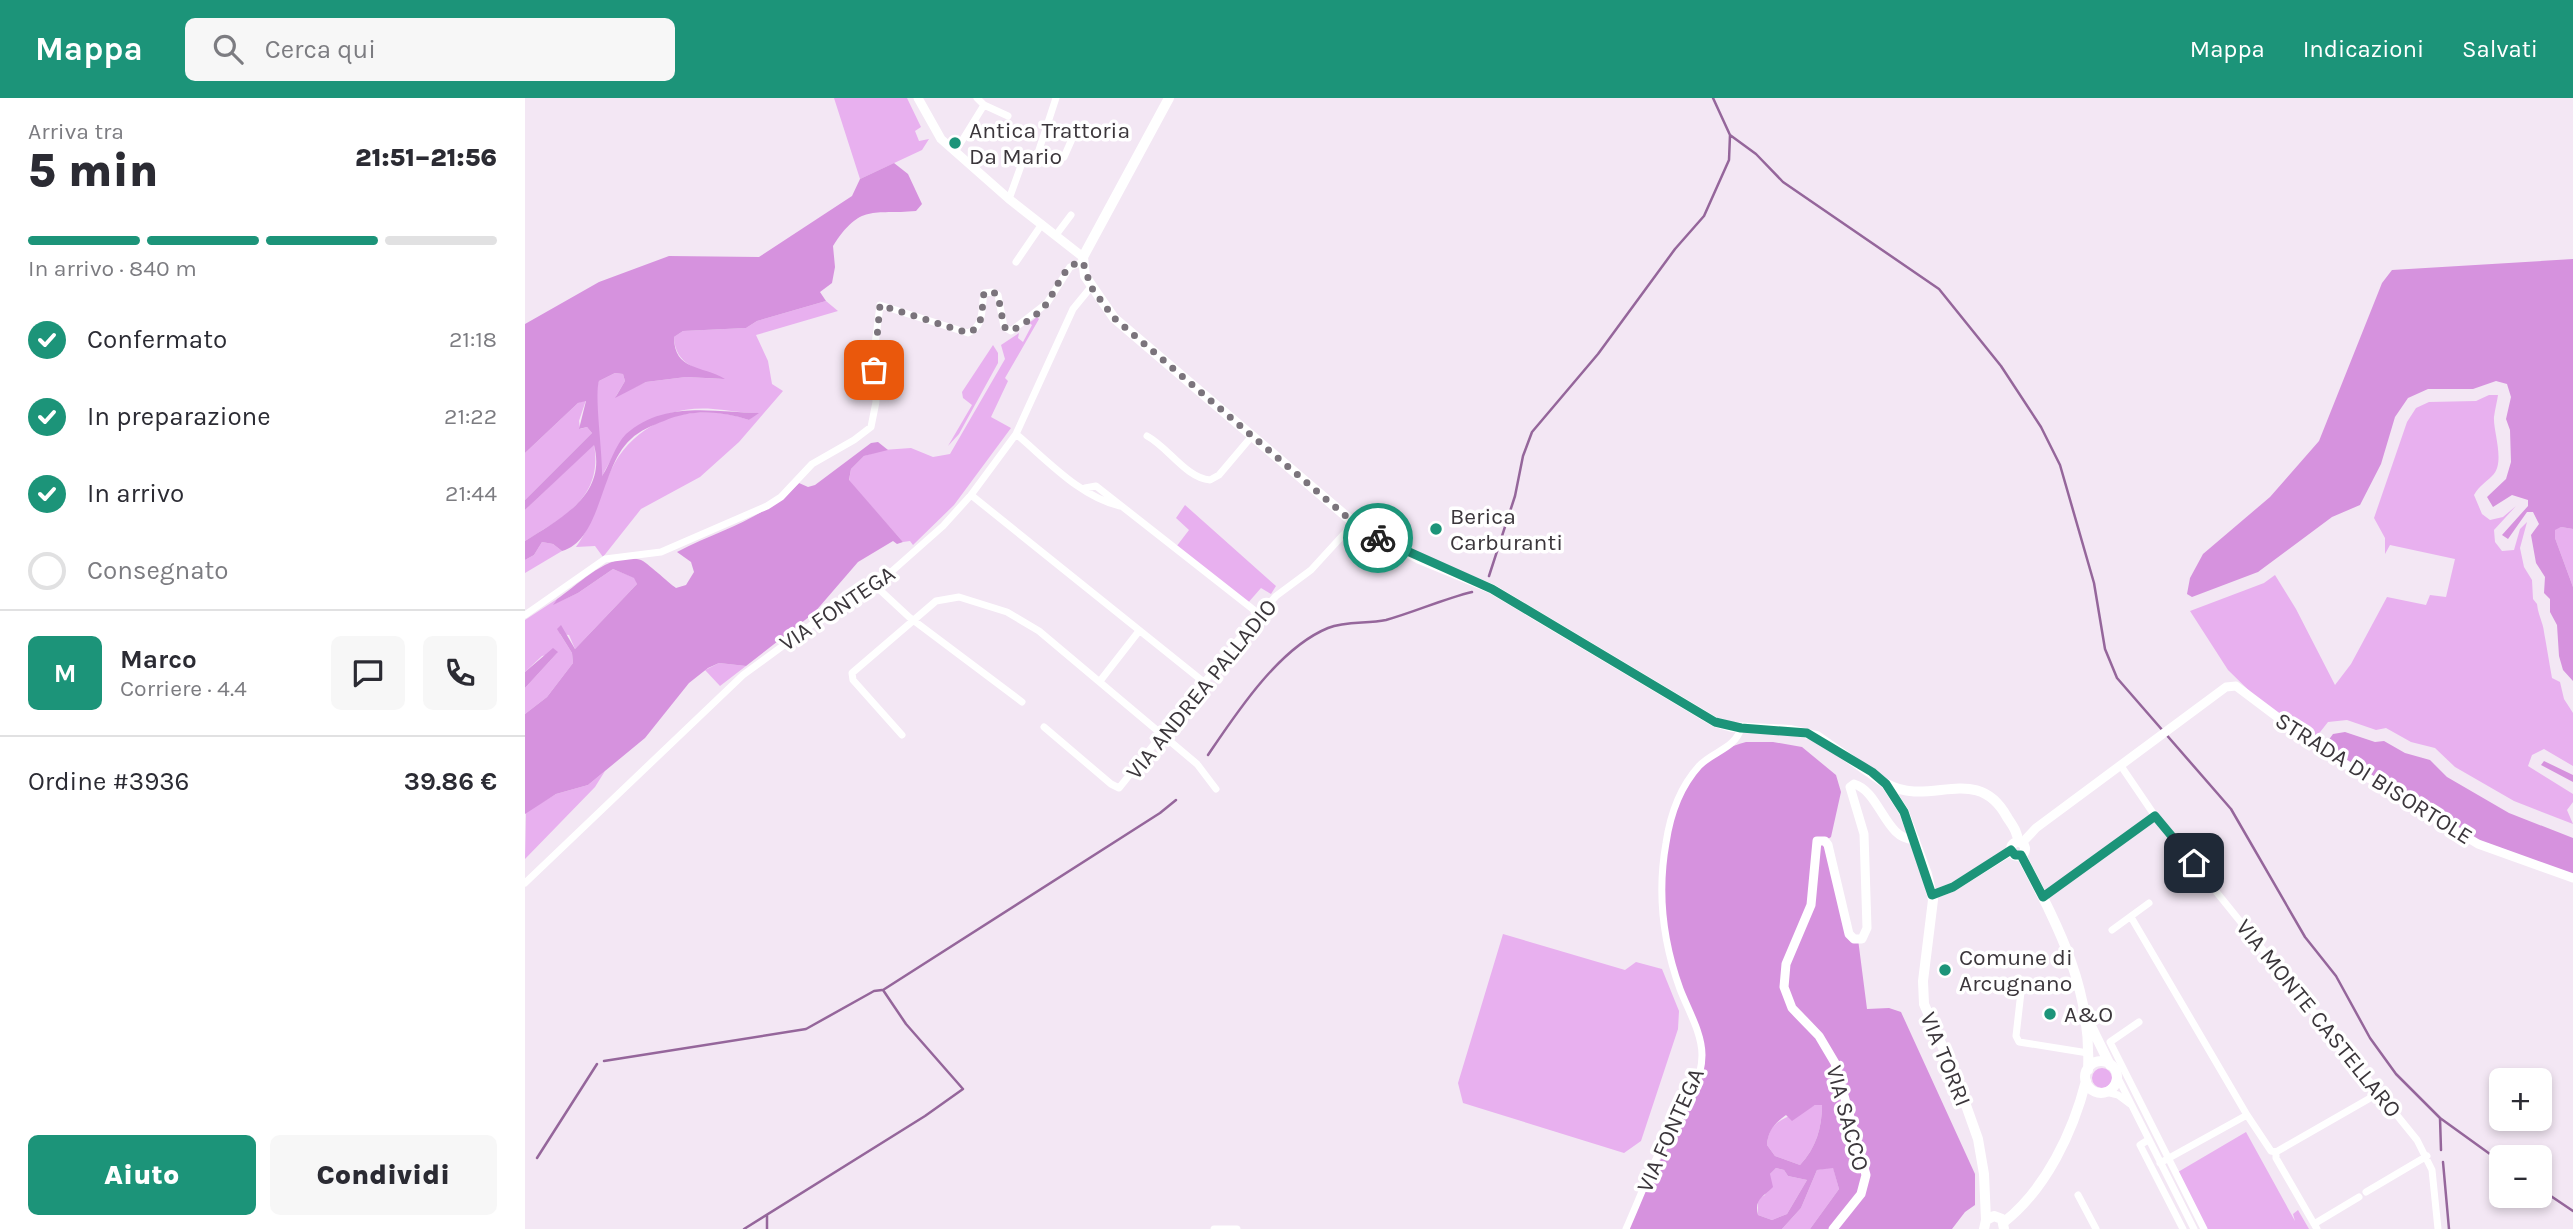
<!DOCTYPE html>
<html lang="it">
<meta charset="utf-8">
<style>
:root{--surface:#fff;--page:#f7f7f7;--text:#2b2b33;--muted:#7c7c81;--line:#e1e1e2;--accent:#1c9479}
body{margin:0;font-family:Karla,sans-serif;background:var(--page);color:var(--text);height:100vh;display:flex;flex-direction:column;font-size:26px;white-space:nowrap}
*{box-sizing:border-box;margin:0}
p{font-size:23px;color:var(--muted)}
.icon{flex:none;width:38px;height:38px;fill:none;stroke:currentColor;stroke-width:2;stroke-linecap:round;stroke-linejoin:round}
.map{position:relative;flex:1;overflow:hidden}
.details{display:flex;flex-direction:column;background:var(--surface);width:525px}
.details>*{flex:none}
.buttons{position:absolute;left:1964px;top:970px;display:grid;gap:14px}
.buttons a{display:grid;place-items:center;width:63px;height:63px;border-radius:10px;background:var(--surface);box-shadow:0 4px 10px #0003;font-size:35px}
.pin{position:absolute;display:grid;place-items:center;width:60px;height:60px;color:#fff;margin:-30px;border-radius:14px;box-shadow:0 4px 10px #0006}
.courier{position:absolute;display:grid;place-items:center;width:70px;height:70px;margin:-35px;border:5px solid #1c9479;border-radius:50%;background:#fff;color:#222;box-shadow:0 2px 9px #0007}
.summary em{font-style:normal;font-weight:800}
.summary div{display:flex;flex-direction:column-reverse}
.summary{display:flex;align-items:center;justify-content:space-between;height:119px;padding:0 28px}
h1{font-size:46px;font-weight:800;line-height:52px}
.bar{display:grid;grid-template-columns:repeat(4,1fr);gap:10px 7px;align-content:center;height:84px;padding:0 28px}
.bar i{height:9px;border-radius:5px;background:var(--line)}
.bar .current{background:var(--accent)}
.bar p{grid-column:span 4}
.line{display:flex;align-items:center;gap:18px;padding:0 28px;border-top:2px solid var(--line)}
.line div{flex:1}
.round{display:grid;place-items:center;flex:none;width:74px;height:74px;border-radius:10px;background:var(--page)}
ol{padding:0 28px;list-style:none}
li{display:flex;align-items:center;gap:21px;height:77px}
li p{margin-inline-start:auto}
li .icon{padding:7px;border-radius:50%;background:var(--accent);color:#fff;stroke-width:4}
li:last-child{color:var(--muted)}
li i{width:38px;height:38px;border:4px solid var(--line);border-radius:50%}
.action{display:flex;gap:14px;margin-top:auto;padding:14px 28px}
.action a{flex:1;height:80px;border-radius:10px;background:var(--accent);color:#fff;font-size:28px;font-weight:800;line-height:80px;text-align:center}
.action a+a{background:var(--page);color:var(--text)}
header{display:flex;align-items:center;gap:42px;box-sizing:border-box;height:98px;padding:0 35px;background:var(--accent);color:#fff}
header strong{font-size:33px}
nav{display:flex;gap:38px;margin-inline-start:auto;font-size:24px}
.search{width:490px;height:63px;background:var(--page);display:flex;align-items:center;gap:18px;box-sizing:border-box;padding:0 24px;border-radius:10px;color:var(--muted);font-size:26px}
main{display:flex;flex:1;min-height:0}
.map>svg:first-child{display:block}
</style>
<header>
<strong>Mappa</strong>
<div class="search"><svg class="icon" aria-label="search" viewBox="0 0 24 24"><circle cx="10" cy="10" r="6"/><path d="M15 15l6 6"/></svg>Cerca qui</div>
<nav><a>Mappa</a><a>Indicazioni</a><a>Salvati</a></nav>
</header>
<main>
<section class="details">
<div class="summary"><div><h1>5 min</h1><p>Arriva tra</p></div><em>21:51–21:56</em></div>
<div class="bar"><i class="current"></i><i class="current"></i><i class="current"></i><i></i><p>In arrivo · 840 m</p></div>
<ol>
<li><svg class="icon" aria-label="check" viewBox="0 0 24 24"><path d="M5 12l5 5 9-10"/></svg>Confermato<p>21:18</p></li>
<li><svg class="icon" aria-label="check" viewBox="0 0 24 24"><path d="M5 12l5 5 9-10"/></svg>In preparazione<p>21:22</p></li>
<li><svg class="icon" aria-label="check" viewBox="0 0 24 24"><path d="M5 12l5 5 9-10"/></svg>In arrivo<p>21:44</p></li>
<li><i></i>Consegnato</li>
</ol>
<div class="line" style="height:126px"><b class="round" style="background:var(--accent);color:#fff">M</b><div><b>Marco</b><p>Corriere · 4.4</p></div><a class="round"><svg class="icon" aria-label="chat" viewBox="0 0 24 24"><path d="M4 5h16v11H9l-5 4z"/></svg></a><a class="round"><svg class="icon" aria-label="phone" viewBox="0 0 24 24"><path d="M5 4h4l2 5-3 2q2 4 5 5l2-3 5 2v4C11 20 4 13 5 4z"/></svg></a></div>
<div class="line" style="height:91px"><div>Ordine #3936</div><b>39.86 €</b></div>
<div class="action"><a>Aiuto</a><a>Condividi</a></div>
</section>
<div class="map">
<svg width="2048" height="1131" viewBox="0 0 2048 1131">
<rect width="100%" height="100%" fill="#f3e7f4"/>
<!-- green -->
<path fill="#e8b0ef" d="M309,0H382L396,29L390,33L394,43L404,41L397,52L335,81Z
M301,203L313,213L231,237L243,263L247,286L258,293L214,344L175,379L116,411L78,459L70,448L51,449C68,426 74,397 86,372C112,319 170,303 224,322L232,315C217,315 203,312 188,311C136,307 97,334 76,381L71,291L74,283L90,275L98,276L100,283L91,298L121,284L161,279L198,281C174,271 150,268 149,239L158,233L221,230L232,223Z
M512,219L514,221L480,280L483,283L466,319L486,330L429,407L388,447L385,443L378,444L324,383L326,371L339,358L358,352L386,350L408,359L425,356L480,261L476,247L494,235L493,240L498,244L507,227L504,225Z
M468,247L473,255V265L434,336L423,348L447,307L438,300L437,294Z
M1964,297H1973C1972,304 1970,311 1969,319C1968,334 1981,365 1967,378C1960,385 1955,387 1949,397L1957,416L1965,422L1978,419L1991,408L1969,432L1970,444L1977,453L1989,452L1995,431L2002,424L1995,450L1999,469L2007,482L2008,501L2012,506C2013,517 2018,524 2019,534C2022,550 2024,564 2027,580L2035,584L2039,601L2048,615V668L2019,651L2007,657L2003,668L2048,696V704L2042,712L2048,726L1989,703L1930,669L1910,650L1886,644L1861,630L1851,632L1822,622L1803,624L1788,643L1749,617L1703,572L1665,513L1739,485L1750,477L1771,511L1810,587L1826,566L1862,499L1901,507L1905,497L1921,499L1930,461L1865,447L1860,456V440L1849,420L1882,324L1891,310L1904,304L1951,303Z
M61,302L54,323L55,331L62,329L67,335L0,402V355L53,305Z
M69,346C78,400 40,418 0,443V412Z
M660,407L751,488L746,496L736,490L722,506L651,449L664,432L651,420Z
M2036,429L2048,431V489L2030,440V431Z
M17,444L28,446L37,453L0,475V462L9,457Z
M88,471L110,480L112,486L50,551L44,537L35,536L47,555L48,565L22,599L0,616V590L32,555L17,558L0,574V522L32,501L29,506L53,495Z
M194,565L221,568L195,588L180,572Z
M80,673L70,689L0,761L1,714L31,696L63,687Z
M978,836L1100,872L1111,864L1137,871L1154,913L1153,931L1116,1043L1099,1055L938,1005L933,985Z
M1567 980a10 10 0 1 1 20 0a10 10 0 1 1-20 0Z
M1290,1007H1297C1297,1030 1291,1050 1275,1067L1250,1058L1242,1047C1244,1017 1269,1020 1290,1007Z
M1721,1034L1770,1123L1768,1116L1773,1112L1784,1131H1682L1653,1074Z
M1308,1069L1314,1091L1285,1131H1257L1276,1110L1292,1072Z
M1251,1070L1259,1072L1263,1078L1282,1082L1262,1116L1247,1122L1233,1117V1101L1240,1097L1245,1076Z"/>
<!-- forest -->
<path fill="#d692de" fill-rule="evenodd" d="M369,65L383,76L397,106L391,113C347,117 336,105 308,148L310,169L307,185L295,194L301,203L232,223L221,230L158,233L149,239C149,273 177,267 200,281L161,279L121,284L90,300L100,283L98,276L90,275L74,283C69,297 78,357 77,378C85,367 90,347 101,336C139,302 189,314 234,315L224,322C196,313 167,311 139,323C128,327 114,333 106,341C75,368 77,442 37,453L28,446L17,444L9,457L0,462V443C36,420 82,397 69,347L0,412V402L67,335L62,329L54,331L61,303L53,305L0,355V226L74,184L144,158L234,159L327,98L335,81Z
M2048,161V431L2036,429L2030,432V440L2048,489V583L2038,572L2034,558L2032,527L2025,514V501L2019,495L2020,479L2011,465L2006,437L2014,426L2008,414H2002L1983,441L1977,437L2003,408V402L1987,397L1968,409L1962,399L1981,381L1986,364L1985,332L1981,321L1986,299L1982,286L1971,283L1948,291H1903L1883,300L1870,319L1856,366L1835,407L1807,419L1733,474L1667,499L1662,496L1665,480L1678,456L1745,399L1794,343L1857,185L1867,172Z
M353,344L363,352L339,358L326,371L324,382L378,444L372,446L368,443L333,464L289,515L221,568L194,565L183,570L164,585L120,640L63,687L31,696L0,716V616L22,599L48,565L47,555L32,531L36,527L50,551L112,486L109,480L88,471L53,495L28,507L32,501C54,486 86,452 116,462C120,463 144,485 151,490L161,487L169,474L166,464L152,454C196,431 238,422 274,385L283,389L290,387L346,345Z
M28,550L33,554L0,590V574Z
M1820,634L1850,644L1859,643L1880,655L1905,662L1922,679L1984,715L2048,740V777L1976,755L1797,651L1808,636Z
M1221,644H1248L1277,649L1311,677L1316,694L1306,739L1300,743L1324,836L1333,841L1342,911L1364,910L1376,914L1450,1076V1107L1440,1114L1427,1131H1285L1314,1091L1308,1070L1292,1072L1276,1110L1257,1131H1101C1124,1079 1166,1015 1176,960C1180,942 1149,882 1145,858C1131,785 1132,667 1221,644ZM1290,1007H1297C1297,1030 1291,1050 1275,1067L1250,1058L1242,1047C1243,1033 1249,1026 1261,1017L1267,1023ZM1251,1070L1259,1072L1263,1078L1282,1082L1262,1116L1247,1122L1233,1117C1229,1101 1238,1099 1248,1089L1245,1076Z
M2019,663L2048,677V684L2016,667Z"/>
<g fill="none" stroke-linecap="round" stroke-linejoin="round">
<!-- stream -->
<path stroke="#95669b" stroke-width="2.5" d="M1188,0L1205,37L1231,56L1258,84L1414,191L1476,268L1516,329L1535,367L1569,485L1580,551L1592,580L1706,711L1780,839L1811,878L1845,940L1871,976L1915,1020L1976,1064
M964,478L990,398L998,358L1007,334L1073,256L1150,151L1179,118L1204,62L1205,37
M683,657C712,614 754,550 803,530C821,523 842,526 861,522C890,514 918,501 947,494
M79,963L281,931L349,893L357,892
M1915,1020L1916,1052
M12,1060L72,966
M1918,1064L1924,1131
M2014,1090L2048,1113
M242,1117V1131
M219,1131L400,1018L438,991L381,926L358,892L635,715L651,702"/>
<!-- minor -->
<path stroke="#fff" stroke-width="7" d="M452,0L459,7L483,18
M522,29L547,41L539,59
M430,54L459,7
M511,61L531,0
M484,101L497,65
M531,137L546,117
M491,164L517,126
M491,336C522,362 555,399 595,408
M622,338C643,349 661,380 685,382L694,377L727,338
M560,390L571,388L734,516
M446,397L680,585
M357,483L354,488L356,493L384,519L497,604
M0,517L80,461L136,454L242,408L256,399L287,366L329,342L346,329L351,304L349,255L355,207L443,235C460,228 456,211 459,195L468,194L473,197L479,229L486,233L522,205L545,169L558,164
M575,583L614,533
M519,629L586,686L594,690L734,516L751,498L786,472L829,425
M377,637L328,582L327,575L411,503L434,499L482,514L514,533L672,666L691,691
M1596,668L1630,718L1892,1042L1907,1072L1913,1131
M0,785L218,577L330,495L357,482L418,428L446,397L491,336L548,211L566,189
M1518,799L1630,718
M1606,819L1722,1017L1746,1053L1751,1054V1060L1792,1131
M1587,832L1624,805
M1464,882L1545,890L1554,888
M1497,885L1491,938L1494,944L1563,955
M1614,924L1585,944L1679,1131
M1592,978L1669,1131
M1581,994L1593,997L1605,1006
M1623,1042L1615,1047L1658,1131
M1751,1054L1854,995
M1635,1065L1722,1017
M1841,1094L1902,1058
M1553,1097L1571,1131
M1789,1126L1834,1099
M689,1131H712
M1101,1131C1113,1104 1124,1075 1137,1048C1152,1020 1177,990 1177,957C1177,935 1163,912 1155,891C1138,844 1132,795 1141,745C1145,718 1155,689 1174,668C1188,653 1210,651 1216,630"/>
<!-- tertiary -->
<path stroke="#fff" stroke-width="9" d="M393,0L416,41L484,101L558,159
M1497,745L1511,730L1701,589L1711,588L1792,649L1953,746L2048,780
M1407,797L1428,789L1486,753
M1308,1131L1336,1096L1341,1077L1310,965L1294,938L1267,910L1259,889L1261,866L1286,807L1292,743H1300L1303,747L1324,836L1329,841H1337L1342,830L1339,736L1325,689L1329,686C1355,693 1361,744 1390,741"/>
<!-- secondary -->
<path stroke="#fff" stroke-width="10" d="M644,0L558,159L560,178L589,220L829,425L894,461L967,491L1190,624L1207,629L1266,632L1292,638L1361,686L1379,714L1402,776L1408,802L1398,883L1399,906L1432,982L1453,1041L1459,1076L1461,1122
M1362,686C1405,710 1452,664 1482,719C1487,727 1493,734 1493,744
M1486 751a7 7 0 1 1 14 0a7 7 0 1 1-14 0Z
M1496,757C1533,828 1567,890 1563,972
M1565,926L1585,967
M1560 979a16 16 0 1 1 32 0a16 16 0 1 1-32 0Z
M1479,1124C1521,1091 1548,1034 1561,983
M1459,1131L1461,1122L1469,1118L1477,1121L1479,1131"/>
</g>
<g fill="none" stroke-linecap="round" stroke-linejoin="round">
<!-- done -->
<path stroke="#7b747c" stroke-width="7" stroke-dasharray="0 12.6" d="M349,272L355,207L443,235C460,228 456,211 459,195L468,194L473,197L479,229L486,233C499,226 513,217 522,205C532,191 539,164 558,164L566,189L589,220L829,425L853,440"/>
<!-- route -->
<path stroke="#1c9479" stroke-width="9" d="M853,440L967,491L1190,624L1216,630L1282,635L1347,674L1361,686L1379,714L1407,797L1428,789L1486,752L1490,757H1496L1518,799L1630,718L1669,765"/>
</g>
<!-- markers -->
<g fill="#1c9479" stroke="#fff" stroke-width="2.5">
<circle cx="430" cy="45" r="7"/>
<circle cx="911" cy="431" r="7"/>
<circle cx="1420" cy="872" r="7"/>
<circle cx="1525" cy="916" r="7"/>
</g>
<g text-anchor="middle" stroke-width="7" stroke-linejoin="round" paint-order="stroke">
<!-- poi labels -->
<g font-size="23" fill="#3b363b" stroke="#fff" text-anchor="start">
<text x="444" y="40">Antica Trattoria<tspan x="444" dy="26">Da Mario</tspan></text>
<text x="925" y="426">Berica<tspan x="925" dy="26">Carburanti</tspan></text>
<text x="1434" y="867">Comune di<tspan x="1434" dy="26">Arcugnano</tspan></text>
<text x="1539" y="924">A&amp;O</text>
</g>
<!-- street labels -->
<g font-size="23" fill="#3b363b" stroke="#fff">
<text transform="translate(312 510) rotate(-34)" y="8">VIA FONTEGA</text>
<text transform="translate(676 591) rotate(-51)" y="8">VIA ANDREA PALLADIO</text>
<text transform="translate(1849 680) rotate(32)" y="8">STRADA DI BISORTOLE</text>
<text transform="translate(1794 920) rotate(51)" y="8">VIA MONTE CASTELLARO</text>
<text transform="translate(1421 961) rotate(68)" y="8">VIA TORRI</text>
<text transform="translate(1323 1020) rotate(75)" y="8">VIA SACCO</text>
<text transform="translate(1145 1032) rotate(-66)" y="8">VIA FONTEGA</text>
</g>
</g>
</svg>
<div class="buttons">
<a>+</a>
<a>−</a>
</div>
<div class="pin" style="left:349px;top:272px;background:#ea580c"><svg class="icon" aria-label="bag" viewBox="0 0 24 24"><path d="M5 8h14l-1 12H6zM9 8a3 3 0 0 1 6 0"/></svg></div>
<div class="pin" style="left:1669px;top:765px;background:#1f2937"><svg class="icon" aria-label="home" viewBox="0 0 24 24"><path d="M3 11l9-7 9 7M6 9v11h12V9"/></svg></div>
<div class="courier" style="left:853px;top:440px"><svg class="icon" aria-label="bike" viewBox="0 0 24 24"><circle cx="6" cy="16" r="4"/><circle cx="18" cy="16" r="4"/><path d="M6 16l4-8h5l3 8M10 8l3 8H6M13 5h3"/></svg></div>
</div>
</main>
